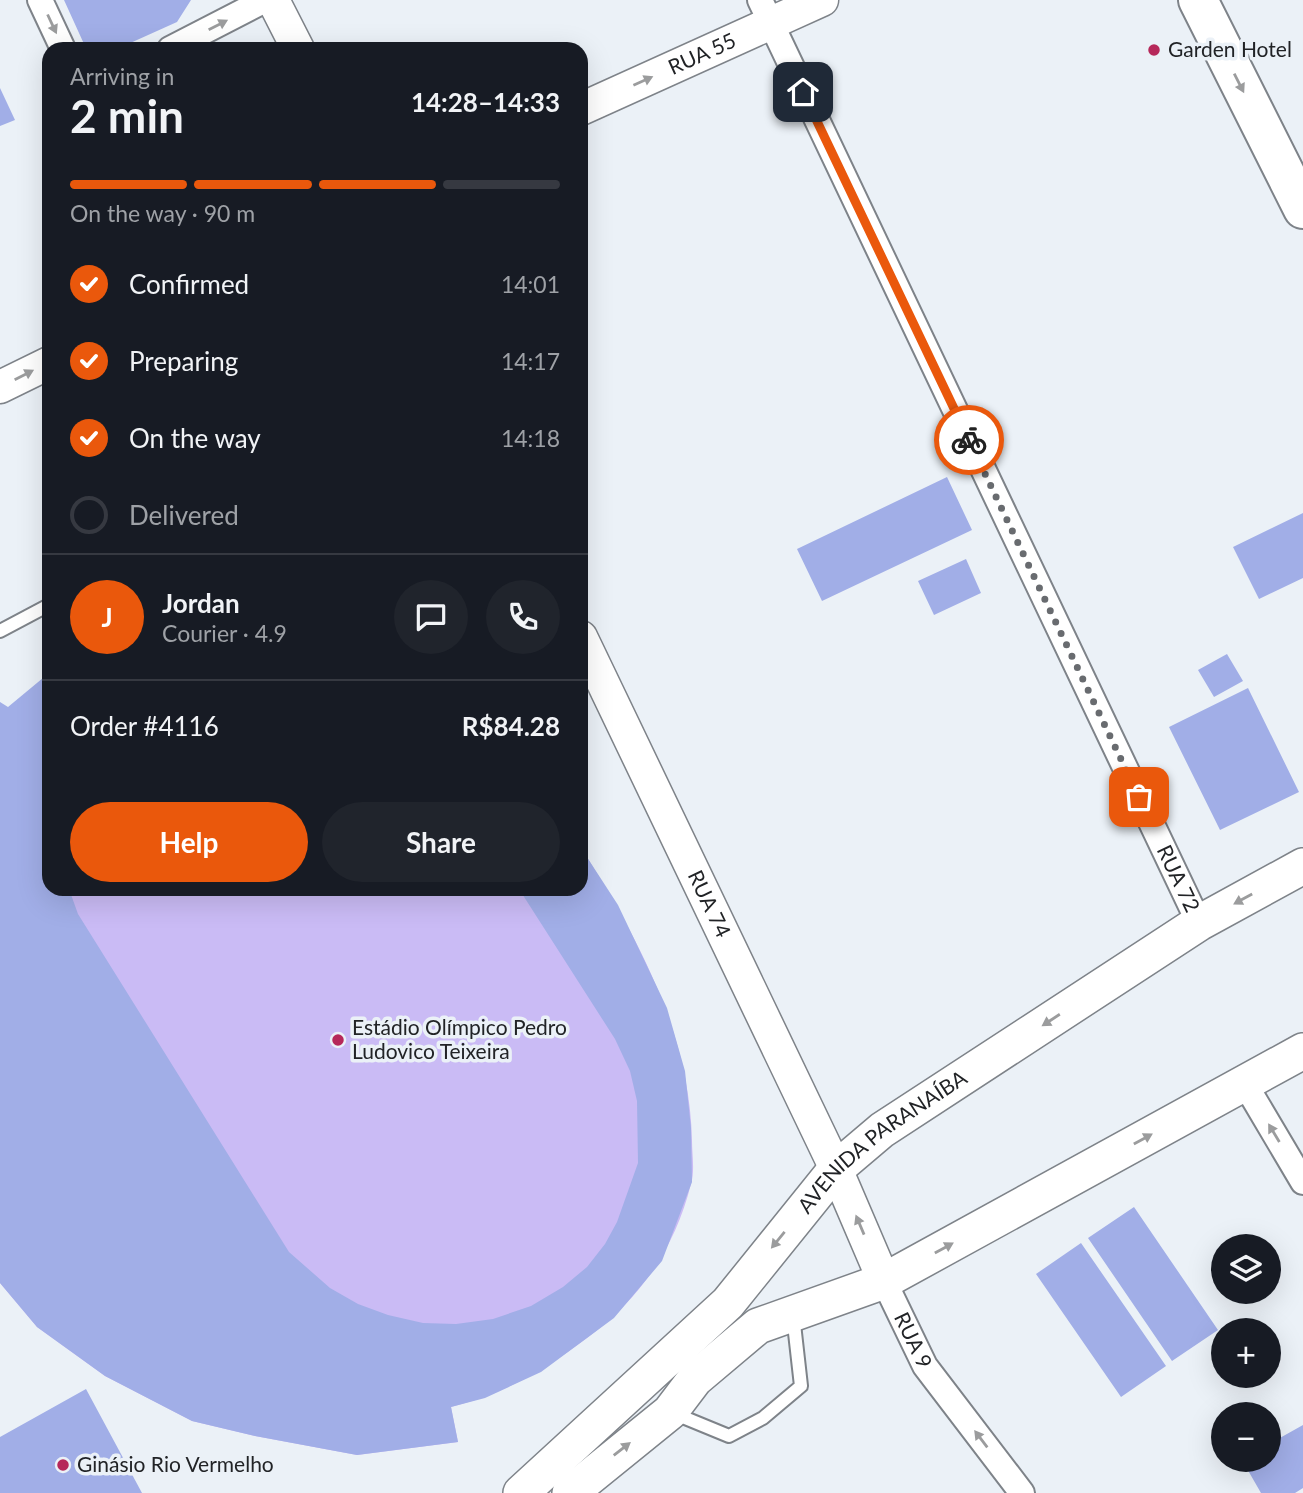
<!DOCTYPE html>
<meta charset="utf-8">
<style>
:root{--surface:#171b24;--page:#20242c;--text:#f1f3f6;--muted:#9ea1a6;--line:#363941;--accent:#ea580c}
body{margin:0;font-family:Lato,sans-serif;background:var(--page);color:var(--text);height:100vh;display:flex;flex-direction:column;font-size:26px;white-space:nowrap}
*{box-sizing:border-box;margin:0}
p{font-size:23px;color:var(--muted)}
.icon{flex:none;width:38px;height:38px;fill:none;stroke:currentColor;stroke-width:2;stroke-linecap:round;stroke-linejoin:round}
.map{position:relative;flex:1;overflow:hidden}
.sheet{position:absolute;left:42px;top:42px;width:546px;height:854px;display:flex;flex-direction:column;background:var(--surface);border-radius:21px;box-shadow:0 7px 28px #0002}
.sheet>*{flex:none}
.fabs{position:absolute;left:1211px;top:1234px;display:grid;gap:14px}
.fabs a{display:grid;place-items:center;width:70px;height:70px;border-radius:50%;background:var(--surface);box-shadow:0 7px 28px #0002;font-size:35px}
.pin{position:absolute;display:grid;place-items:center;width:60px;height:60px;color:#fff;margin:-30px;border-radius:14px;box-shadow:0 4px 10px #0006}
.courier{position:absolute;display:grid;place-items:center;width:70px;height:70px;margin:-35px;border:5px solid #ea580c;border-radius:50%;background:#fff;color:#222;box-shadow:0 2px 9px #0007}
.overview em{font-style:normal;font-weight:700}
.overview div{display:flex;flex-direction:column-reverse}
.overview{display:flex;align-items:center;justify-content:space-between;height:119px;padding:0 28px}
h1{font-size:46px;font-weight:700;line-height:52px}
.bar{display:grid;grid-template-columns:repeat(4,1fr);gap:10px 7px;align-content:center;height:84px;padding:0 28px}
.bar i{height:9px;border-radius:5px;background:var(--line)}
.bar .selected{background:var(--accent)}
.bar p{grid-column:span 4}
.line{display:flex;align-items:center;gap:18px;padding:0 28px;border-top:2px solid var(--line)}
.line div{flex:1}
.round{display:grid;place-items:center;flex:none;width:74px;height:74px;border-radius:37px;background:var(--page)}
ol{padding:0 28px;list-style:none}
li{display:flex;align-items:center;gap:21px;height:77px}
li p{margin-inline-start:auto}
li .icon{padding:7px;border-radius:50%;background:var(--accent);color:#fff;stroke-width:4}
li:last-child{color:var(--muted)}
li i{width:38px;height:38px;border:4px solid var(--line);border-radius:50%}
.primary-button{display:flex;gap:14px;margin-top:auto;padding:14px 28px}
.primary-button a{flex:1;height:80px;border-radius:42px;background:var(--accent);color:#fff;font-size:28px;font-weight:700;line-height:80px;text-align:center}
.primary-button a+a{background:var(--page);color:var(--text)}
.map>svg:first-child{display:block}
</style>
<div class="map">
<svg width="1303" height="1493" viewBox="0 0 1303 1493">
<rect width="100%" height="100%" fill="#ebf1f7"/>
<!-- green -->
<path fill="#cabbf5" d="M0,702L49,889H581V848C638,937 690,1034 692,1141C692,1154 695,1171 691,1184C675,1248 640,1299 587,1338C543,1371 505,1393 451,1407L458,1442L357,1455L255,1436L192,1421L105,1376L37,1327L0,1283Z"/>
<!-- building -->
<path fill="#a1aee7" d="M64,0H191L177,22L117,49H100L84,44Z
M0,88L15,120L0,126Z
M947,477L972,530L822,601L797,549Z
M1303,513V578L1259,599L1233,547Z
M966,559L981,593L934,615L918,581Z
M1227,654L1243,681L1214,697L1198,670Z
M49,673V889H69L78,914L289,1252L330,1288L358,1304L388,1315L423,1323L456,1324L493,1319L531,1306L563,1287L587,1267L605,1244L617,1222L638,1163L637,1101L630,1071L615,1039L519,889H581V848L618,905L667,1008L685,1071L691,1128L692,1182L662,1261L614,1318L541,1372L485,1398L451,1407L458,1442L357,1455L255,1436L192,1421L105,1376L37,1327L0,1283V702L8,707Z
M1248,688L1299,792L1220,830L1169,727Z
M1134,1207L1218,1330L1172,1361L1088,1238Z
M1081,1243L1166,1366L1121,1397L1036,1274Z
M86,1389L142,1493H0V1437Z
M1303,1425V1488L1295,1493H1261L1242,1460H1269V1444Z"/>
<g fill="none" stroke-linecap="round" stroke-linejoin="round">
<!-- service casing -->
<g stroke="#7e8389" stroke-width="16">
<path id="service" d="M0,631L49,605
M673,1413L729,1436L763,1418L801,1386L793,1315"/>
</g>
<!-- minor casing -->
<g stroke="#7e8389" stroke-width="28">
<g id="minor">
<path d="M40,0L63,49"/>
<path id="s1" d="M760,0L1199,923"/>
<path d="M170,49L265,0"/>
<path d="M1245,1084L1303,1182"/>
<path id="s2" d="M884,1281L925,1366L1022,1493"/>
</g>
</g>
<!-- tertiary casing -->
<g stroke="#7e8389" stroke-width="35">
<g id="tertiary">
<path d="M273,0L298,49"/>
<path id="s3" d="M581,109L822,0"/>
<path d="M0,387L49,363"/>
<path id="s4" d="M581,637L836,1169L884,1281"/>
</g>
</g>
<!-- secondary casing -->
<g stroke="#7e8389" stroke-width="38">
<g id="secondary">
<path id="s5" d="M521,1493L728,1303L836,1169L882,1130L1199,923L1303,866"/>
<path d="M570,1493L670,1412L695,1379L758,1326L884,1281L1303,1051"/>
</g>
</g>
<!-- primary casing -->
<g stroke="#7e8389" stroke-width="42">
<path id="primary" d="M1198,0L1303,209"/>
</g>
<!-- service -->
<use href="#service" stroke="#fff" stroke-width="12"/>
<!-- minor -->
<use href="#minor" stroke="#fff" stroke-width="24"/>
<!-- tertiary -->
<use href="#tertiary" stroke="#fff" stroke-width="32"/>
<!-- secondary -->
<use href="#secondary" stroke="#fff" stroke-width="35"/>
<!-- primary -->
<use href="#primary" stroke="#fff" stroke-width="38"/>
</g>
<!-- one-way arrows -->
<defs><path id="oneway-solid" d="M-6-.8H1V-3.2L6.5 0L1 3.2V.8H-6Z" transform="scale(1.75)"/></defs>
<g fill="#9b9c9d">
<use href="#oneway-solid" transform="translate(52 24) rotate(65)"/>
<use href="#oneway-solid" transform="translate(218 25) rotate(-27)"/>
<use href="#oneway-solid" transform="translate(643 81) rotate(-24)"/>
<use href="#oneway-solid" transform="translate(1239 83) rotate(63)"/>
<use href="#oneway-solid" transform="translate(24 375) rotate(-27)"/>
<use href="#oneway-solid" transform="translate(1243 899) rotate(151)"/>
<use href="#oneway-solid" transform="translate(1051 1020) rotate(147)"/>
<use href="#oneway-solid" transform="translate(1274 1133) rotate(-121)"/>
<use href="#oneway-solid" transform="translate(1143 1139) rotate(-29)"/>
<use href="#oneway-solid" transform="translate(860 1225) rotate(-113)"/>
<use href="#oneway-solid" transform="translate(778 1240) rotate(129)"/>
<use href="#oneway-solid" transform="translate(944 1248) rotate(-29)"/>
<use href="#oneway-solid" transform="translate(981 1439) rotate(-127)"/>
<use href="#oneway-solid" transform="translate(622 1449) rotate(-38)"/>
</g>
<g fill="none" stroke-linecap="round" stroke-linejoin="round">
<!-- done -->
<path stroke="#686b6f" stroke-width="7" stroke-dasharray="0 12.6" d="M969,440L1139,797"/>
<!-- route -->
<path stroke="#ea580c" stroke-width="9" d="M803,92L969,440"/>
</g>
<!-- markers -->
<g fill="#b6285a" stroke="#ebf1f7" stroke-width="2.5">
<circle cx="1154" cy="50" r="7"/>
<circle cx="338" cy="1040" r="7"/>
<circle cx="63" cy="1465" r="7"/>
</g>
<g text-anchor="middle" stroke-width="7" stroke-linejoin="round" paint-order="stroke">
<!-- poi labels -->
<g font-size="21" fill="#212326" stroke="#ebf1f7" text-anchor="start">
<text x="1168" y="57">Garden Hotel</text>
<text x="352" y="1035">Estádio Olímpico Pedro<tspan x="352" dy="24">Ludovico Teixeira</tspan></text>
<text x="77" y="1472">Ginásio Rio Vermelho</text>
</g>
<!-- street labels -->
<g font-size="21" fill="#212326" stroke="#ebf1f7">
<text dy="7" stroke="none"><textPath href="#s3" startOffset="133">RUA 55</textPath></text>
<text dy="7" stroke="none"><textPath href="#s1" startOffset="973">RUA 72</textPath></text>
<text dy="7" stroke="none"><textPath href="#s4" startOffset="296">RUA 74</textPath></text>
<text dy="7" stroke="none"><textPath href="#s5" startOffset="506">AVENIDA PARANAÍBA</textPath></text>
<text dy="7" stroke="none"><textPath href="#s2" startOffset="66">RUA 9</textPath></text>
</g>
</g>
</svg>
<div class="fabs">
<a><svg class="icon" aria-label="layers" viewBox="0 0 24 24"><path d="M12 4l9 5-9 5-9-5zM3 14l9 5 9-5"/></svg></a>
<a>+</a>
<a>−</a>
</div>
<div class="pin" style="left:1139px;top:797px;background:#ea580c"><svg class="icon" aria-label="bag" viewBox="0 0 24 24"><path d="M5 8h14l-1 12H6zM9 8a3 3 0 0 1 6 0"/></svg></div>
<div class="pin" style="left:803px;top:92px;background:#1f2937"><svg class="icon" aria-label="home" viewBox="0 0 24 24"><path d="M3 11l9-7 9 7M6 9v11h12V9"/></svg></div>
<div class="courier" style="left:969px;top:440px"><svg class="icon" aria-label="bike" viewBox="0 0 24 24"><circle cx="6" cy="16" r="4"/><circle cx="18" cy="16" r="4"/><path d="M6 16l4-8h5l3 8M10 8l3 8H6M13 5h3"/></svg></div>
<section class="sheet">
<div class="overview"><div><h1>2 min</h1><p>Arriving in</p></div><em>14:28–14:33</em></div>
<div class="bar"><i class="selected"></i><i class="selected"></i><i class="selected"></i><i></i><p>On the way · 90 m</p></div>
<ol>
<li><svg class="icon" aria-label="check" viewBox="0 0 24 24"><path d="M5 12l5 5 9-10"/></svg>Confirmed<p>14:01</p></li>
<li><svg class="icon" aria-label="check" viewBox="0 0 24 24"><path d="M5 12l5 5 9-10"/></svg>Preparing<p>14:17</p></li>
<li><svg class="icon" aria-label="check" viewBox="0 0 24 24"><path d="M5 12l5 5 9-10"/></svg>On the way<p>14:18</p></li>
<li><i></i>Delivered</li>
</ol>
<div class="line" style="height:126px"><b class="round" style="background:var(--accent);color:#fff">J</b><div><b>Jordan</b><p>Courier · 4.9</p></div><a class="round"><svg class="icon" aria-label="chat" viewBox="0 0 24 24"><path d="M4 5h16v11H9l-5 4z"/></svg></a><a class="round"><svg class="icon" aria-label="phone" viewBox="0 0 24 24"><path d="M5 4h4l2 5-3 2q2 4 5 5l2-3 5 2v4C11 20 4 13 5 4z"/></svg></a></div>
<div class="line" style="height:91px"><div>Order #4116</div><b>R$84.28</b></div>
<div class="primary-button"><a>Help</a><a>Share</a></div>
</section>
</div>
